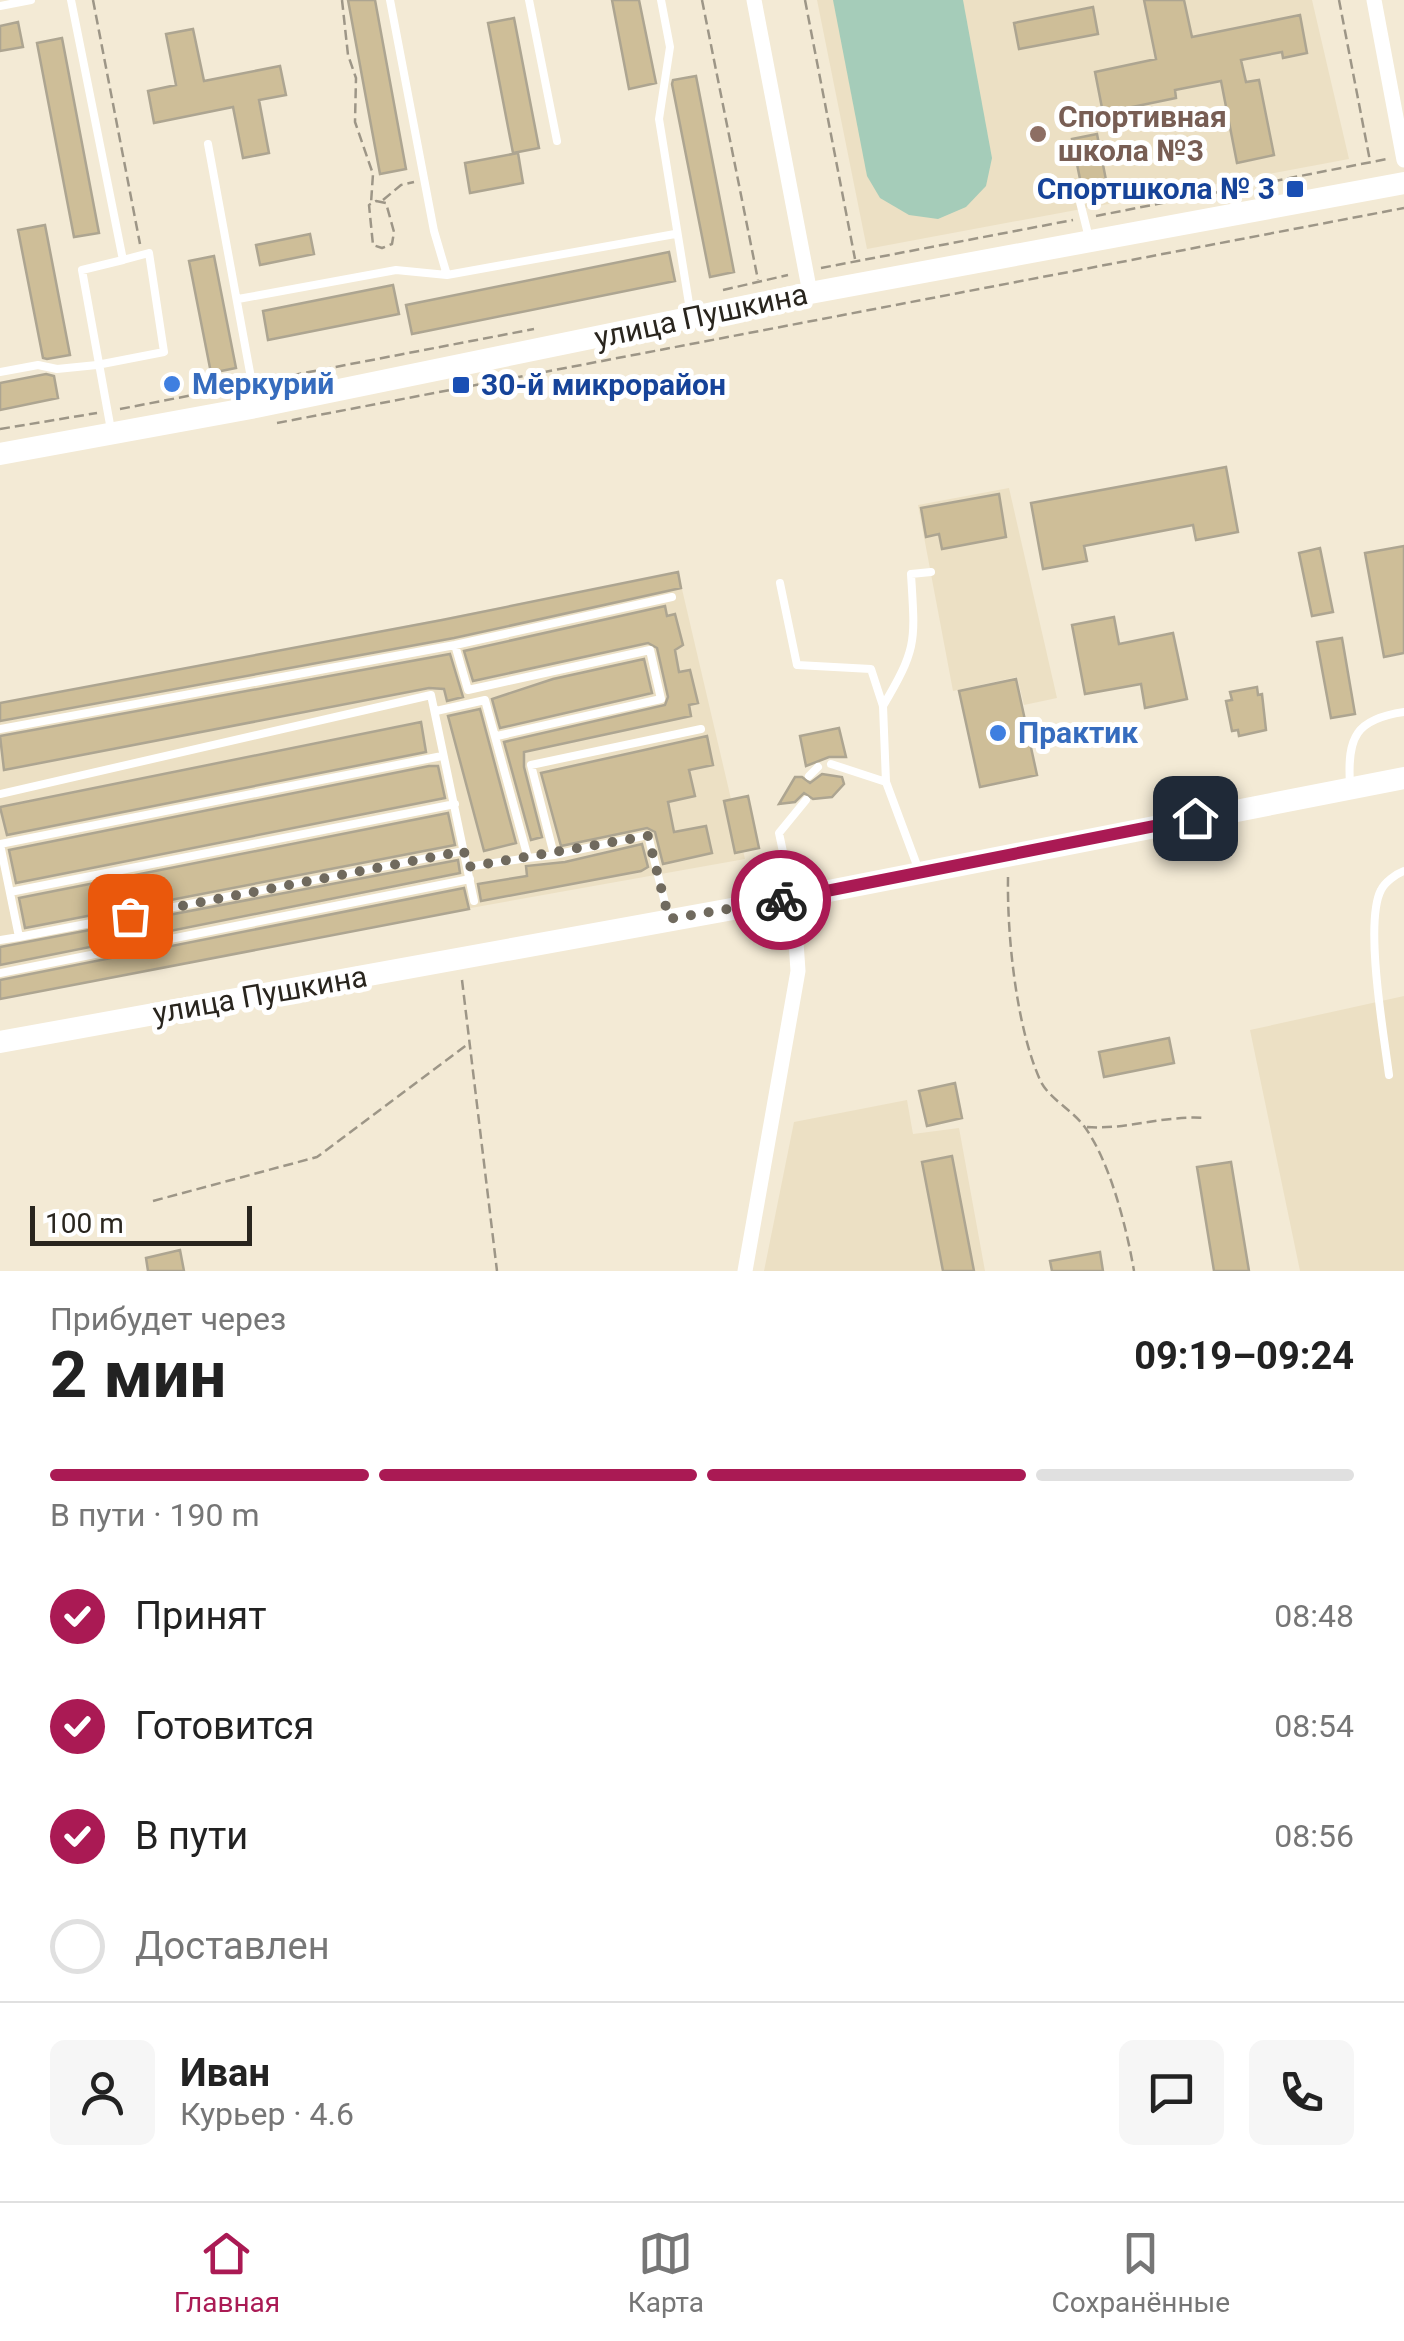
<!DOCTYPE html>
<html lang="ru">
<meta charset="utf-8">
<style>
:root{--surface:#fff;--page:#f6f6f6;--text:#222;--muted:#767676;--line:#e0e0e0;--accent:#aa1a54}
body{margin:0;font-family:Roboto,sans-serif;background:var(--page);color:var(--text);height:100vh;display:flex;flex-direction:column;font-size:38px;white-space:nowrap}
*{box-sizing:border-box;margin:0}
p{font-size:32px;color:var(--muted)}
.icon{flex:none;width:55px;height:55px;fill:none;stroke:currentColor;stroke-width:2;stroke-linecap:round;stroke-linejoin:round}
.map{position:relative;height:1271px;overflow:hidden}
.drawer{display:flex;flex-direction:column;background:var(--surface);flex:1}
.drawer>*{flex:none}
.scale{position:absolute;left:30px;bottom:25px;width:222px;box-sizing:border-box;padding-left:10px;border:5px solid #29251e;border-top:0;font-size:28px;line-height:35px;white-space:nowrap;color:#29251e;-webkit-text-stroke:8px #fff;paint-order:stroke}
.pin{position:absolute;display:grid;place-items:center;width:85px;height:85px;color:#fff;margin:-42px;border-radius:20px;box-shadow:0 5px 15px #0006}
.courier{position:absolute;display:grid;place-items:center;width:100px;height:100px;margin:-50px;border:8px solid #aa1a54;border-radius:50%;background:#fff;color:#222;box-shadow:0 2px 12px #0007}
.overview em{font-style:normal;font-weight:700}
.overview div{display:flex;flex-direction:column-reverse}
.overview{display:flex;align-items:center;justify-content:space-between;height:170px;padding:0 50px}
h1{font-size:65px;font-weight:700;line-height:75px}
.bar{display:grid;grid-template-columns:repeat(4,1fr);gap:15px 10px;align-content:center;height:120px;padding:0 50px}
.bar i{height:12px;border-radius:8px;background:var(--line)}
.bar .selected{background:var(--accent)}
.bar p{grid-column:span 4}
.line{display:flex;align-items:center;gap:25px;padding:0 50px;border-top:2px solid var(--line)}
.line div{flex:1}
.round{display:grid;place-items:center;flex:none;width:105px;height:105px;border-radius:15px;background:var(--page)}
ol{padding:0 50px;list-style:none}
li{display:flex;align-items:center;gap:30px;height:110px}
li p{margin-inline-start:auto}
li .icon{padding:10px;border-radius:50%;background:var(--accent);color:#fff;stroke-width:4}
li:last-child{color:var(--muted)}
li i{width:55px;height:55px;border:5px solid var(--line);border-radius:50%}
.dock{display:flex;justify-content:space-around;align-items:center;height:140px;border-top:2px solid var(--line);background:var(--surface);font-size:28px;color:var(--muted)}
.dock a{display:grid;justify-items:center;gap:5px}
.dock .selected{color:var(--accent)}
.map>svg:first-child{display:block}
</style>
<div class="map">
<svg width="1404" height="1271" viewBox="0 0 1404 1271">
<rect width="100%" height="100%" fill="#f3ead5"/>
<!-- built -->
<path fill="#ece0c4" d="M817,0H1144L1156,59L1095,72L1103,113L1175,98V90L1221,81L1238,163L1274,154L1259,80L1246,82L1241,60L1282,52L1284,58L1307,53L1300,16L1210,33L1178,58L1184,0H1312L1349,159L867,249Z
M1009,488L1057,698L1024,705L1017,677L953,691L918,505Z
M678,572L745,859L0,992V706Z
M1404,996V1271H1300L1250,1030Z
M907,1100L913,1134L959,1128L985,1271H764L794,1122Z"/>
<!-- green -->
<path fill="#a5ccb9" d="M833,0H963L992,158L986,186L966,207L938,219L909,215L880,198L867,176Z"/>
<!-- building -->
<path fill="#cebe98" stroke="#ada591" stroke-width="2.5" d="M348,0H375L406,169L380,174Z
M612,0H639L656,83L629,89Z
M1144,0H1184L1192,37L1300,15L1307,53L1283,58L1282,52L1241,60L1246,82L1259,80L1274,155L1237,163L1221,81L1175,90L1176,98L1103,113L1095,72L1156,59Z
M1093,7L1098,34L1019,49L1014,23Z
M514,18L539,148L513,153L488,23Z
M18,22L23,47L0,51V26Z
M193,29L204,81L280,66L286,95L259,100L269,153L243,158L233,107L154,123L148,91L176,85L166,34Z
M62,38L99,233L74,237L37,43Z
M696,76L734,272L710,277L672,84L673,80Z
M1097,134L1106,180L1081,184L1072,139Z
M518,153L523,183L470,193L465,163Z
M45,225L70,355L47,359L43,358L18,230Z
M310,234L314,254L260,265L256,245Z
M669,252L675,281L412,334L406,305Z
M214,256L236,368L211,373L189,261Z
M393,285L399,314L268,340L263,311Z
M46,374L54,376L58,398L0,410V383Z
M1226,467L1238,532L1196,540L1193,525L1084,546L1087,561L1043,569L1031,503Z
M999,494L1006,537L942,549L939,534L926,537L921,508Z
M1404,546V653L1384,657L1365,553Z
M1320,548L1333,612L1312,616L1299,553Z
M678,572L681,588L454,638L0,721V703L442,620Z
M665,606L667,616L675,614L683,645L675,650L679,672L690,670L698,703L689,705L691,716L524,752V767L542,837L531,840L504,742L665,705L668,697L657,648L648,643L473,681L464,651Z
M1114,617L1119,644L1173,633L1187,699L1145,708L1141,684L1085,694L1072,625Z
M1342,638L1355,714L1331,718L1317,642Z
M450,654L463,697L447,701L444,689L429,688L4,770L0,736Z
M644,659L652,693L500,728L492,699L553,679Z
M1016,679L1037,775L980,787L959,691Z
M1257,687L1258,695L1262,694L1266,730L1239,736L1238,730L1232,731L1226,701L1232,700L1230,692Z
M480,709L516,843L484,851L448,716Z
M421,722L426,752L7,835L0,807Z
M839,728L846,757H829L806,766L800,736Z
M707,736L713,765L689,770L695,796L668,802L674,832L706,826L712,853L663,864L655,832L647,828L561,846L541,773Z
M429,766H438L445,798L16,883L9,850Z
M822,774L842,777L844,784L832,797L813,799L804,793L795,802L779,804L795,777H802L810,783Z
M748,796L759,848L735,853L724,801Z
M448,813L455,845L25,928L19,898Z
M642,844L648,867L641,871L481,901L478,884L527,876L526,866L565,862Z
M458,860L460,873L0,965V947Z
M464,888L469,909L0,999V980Z
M1169,1038L1174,1063L1104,1077L1099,1052Z
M955,1083L962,1118L927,1126L919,1091Z
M952,1156L974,1271H943L922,1162Z
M1231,1162L1249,1271H1214L1197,1167Z
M180,1250L184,1271H148L146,1258Z
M1100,1252L1103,1271H1052L1050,1261Z"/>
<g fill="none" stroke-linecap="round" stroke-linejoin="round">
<!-- path -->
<path stroke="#9d9687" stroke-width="2.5" stroke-dasharray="10 5" stroke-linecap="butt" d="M93,0L140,244
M342,0L348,55L356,78L355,122L373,174L371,203
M702,0L758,280
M805,0L855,259
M1339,0L1370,161
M383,200L401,185L414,182
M376,201L386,203L394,232L392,244L382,248L373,245L369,205Z
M1096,216L1387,159
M821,268L1073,220
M723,290L788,275
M262,381L534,329
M120,409L240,386
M277,423L1404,208
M0,429L97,413
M1008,877C1007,935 1016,1028 1041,1082C1050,1099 1072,1110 1084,1126C1110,1161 1127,1229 1134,1271
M462,980L497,1271
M1087,1127C1128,1130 1162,1115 1206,1118
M153,1201L317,1157L468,1044"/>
<!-- lane -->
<path stroke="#fff" stroke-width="8" d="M71,0L123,260L82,270L111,430
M390,0L434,231L447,275L675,234
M529,0L557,141
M661,0L670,47L659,119L691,316
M0,6L31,0
M208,144L256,405
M1079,198L1089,238
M238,299L396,270L447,275
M0,372L38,365L57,369L97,365L164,352L149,253L123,260
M780,583L797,665L871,669L883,706L886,782L918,868
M455,645L468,690L650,650L661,699L497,736
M883,706C918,647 915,641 911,574L931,572
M436,711L485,700L528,858L467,867
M0,729L455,645L672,597
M831,764L886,782
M809,776L818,767
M1350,784C1347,737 1356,719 1404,712
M0,794L431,695L474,901
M0,844L442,756
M0,844L19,937L0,940
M528,858L554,855
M10,892L455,804
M792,894L779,833L806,800
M669,919L648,835L554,855L531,765L701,729
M19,937L464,851
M0,973L470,879
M1389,1075C1384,1036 1364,922 1381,890C1385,882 1396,874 1404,871"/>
<!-- street -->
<path stroke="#fff" stroke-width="15" d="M754,0L810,293
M1374,0L1404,160
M745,1271L798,971L793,898"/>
<!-- secondary -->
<path stroke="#fff" stroke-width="22" d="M0,454L256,407L810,293L1404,183
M0,1042L793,898L1404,778"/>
</g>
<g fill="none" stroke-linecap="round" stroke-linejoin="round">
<!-- done -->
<path stroke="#706a5e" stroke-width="10" stroke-dasharray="0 18" d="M130,916L464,851L467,867L648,836L669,919L781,900"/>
<!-- route -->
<path stroke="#aa1a54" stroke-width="12" d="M781,900L1195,818"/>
</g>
<!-- markers -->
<circle fill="#8d6e63" stroke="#fff" stroke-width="4" cx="1038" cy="134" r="10"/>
<g fill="#1a4fb4" stroke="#fff" stroke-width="4">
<rect x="1285" y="179" width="20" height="20" rx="5"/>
<rect x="451" y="375" width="20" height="20" rx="5"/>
</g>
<g fill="#3f7fe0" stroke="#fff" stroke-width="4">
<circle cx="172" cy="384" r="10"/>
<circle cx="998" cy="733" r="10"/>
</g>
<g text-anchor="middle" stroke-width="10" stroke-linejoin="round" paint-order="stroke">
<!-- education labels -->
<g font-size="30" font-weight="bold" fill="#785e54" stroke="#fff" text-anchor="start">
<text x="1058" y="127">Спортивная<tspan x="1058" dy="34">школа №3</tspan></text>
</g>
<!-- transit labels -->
<g font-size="30" font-weight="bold" fill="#164399" stroke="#fff" text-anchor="end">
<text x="1275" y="199">Спортшкола № 3</text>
<text x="481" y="395" text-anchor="start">30-й микрорайон</text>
</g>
<!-- street labels -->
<g font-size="30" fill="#29251e" stroke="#fff">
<text transform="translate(701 316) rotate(-12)" y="10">улица Пушкина</text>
<text transform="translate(260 995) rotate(-10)" y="10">улица Пушкина</text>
</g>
<!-- shop labels -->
<g font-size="30" font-weight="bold" fill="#366cbe" stroke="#fff" text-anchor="start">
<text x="192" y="394">Меркурий</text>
<text x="1018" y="743">Практик</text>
</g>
</g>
</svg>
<div class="scale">100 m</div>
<div class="pin" style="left:130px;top:916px;background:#ea580c"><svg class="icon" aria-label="bag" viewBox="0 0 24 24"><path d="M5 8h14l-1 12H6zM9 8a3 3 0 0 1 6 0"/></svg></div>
<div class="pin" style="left:1195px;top:818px;background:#1f2937"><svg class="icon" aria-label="home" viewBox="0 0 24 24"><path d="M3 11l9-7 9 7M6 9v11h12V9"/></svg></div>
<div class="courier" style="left:781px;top:900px"><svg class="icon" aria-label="bike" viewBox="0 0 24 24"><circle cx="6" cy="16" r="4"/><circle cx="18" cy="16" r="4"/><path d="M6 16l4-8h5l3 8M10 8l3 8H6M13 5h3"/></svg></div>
</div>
<section class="drawer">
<div class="overview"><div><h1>2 мин</h1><p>Прибудет через</p></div><em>09:19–09:24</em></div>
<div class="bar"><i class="selected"></i><i class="selected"></i><i class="selected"></i><i></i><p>В пути · 190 m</p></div>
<ol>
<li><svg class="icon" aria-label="check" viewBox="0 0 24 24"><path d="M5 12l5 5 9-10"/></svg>Принят<p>08:48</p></li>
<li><svg class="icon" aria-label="check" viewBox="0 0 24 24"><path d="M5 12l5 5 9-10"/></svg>Готовится<p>08:54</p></li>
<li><svg class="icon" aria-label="check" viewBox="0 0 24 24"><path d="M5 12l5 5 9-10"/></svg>В пути<p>08:56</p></li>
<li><i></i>Доставлен</li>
</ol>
<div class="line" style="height:180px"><a class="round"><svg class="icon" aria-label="person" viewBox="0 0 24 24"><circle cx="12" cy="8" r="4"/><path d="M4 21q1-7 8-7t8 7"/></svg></a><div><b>Иван</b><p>Курьер · 4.6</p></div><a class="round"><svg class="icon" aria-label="chat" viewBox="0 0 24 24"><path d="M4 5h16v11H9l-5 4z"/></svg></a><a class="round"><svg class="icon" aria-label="phone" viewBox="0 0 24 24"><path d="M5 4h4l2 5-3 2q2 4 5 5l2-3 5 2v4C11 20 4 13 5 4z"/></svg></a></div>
</section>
<nav class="dock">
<a class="selected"><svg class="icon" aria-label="home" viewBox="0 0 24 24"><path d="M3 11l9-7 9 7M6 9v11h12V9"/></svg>Главная</a>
<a><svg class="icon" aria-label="map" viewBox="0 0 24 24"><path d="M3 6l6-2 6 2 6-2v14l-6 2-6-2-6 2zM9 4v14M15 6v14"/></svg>Карта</a>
<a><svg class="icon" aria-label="saved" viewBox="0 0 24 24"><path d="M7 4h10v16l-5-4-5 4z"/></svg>Сохранённые</a>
</nav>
